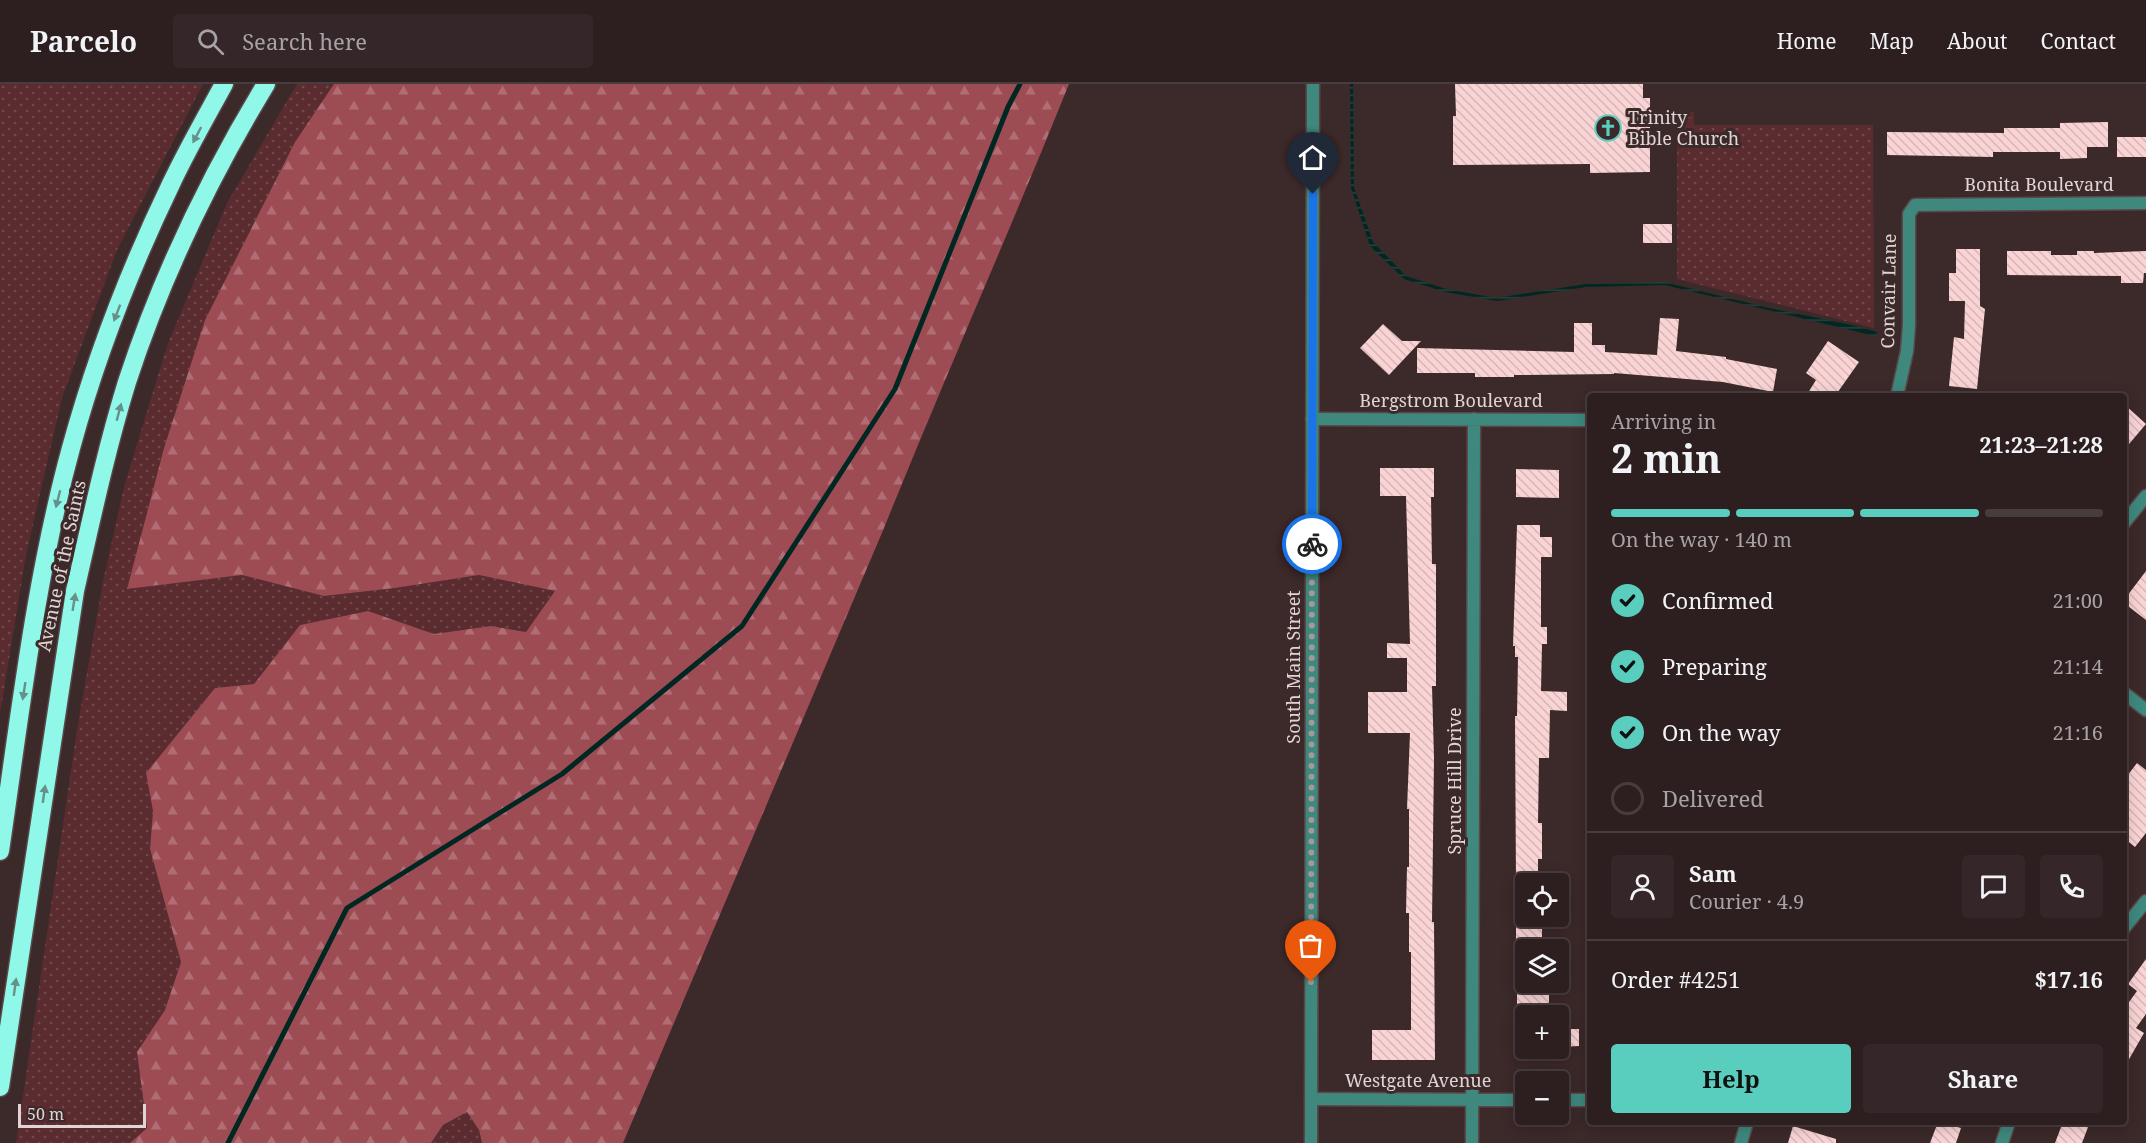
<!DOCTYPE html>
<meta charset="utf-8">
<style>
:root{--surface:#2d1f20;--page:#352729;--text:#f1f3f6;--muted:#a7a2a5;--line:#483d3e;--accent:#59cebe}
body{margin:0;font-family:"Noto Serif",serif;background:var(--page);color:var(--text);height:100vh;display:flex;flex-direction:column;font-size:22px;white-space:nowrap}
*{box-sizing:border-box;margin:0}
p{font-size:20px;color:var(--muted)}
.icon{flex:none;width:33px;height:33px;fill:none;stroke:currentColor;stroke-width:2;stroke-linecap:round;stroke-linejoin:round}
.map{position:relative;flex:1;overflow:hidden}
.side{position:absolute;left:1587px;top:309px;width:540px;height:732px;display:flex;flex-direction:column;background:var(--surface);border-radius:6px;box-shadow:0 3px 15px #0003,0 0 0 2px var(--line)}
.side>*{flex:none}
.buttons{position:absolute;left:1515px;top:789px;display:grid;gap:12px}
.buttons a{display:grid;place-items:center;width:54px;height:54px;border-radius:6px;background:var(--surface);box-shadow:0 3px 15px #0003,0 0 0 2px var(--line);font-size:30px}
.scale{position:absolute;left:18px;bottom:15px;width:128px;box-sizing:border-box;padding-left:6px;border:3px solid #e1d4d4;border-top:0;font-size:16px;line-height:21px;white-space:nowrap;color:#e1d4d4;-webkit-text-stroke:4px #3c292a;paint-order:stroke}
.pin{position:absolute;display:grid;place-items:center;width:51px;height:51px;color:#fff;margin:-62px -26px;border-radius:50% 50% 50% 0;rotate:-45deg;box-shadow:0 0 6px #0007}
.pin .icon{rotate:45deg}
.courier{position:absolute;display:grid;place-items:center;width:60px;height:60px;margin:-30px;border:4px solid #1a73e8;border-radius:50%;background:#fff;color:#222;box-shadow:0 2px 8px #0007}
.head em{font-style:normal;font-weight:700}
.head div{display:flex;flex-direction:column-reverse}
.head{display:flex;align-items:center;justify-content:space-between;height:102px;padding:0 24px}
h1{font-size:39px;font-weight:700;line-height:45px}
.bar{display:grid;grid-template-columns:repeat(4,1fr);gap:9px 6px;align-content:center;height:72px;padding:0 24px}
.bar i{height:8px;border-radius:4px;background:var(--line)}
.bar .current{background:var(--accent)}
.bar p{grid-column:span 4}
.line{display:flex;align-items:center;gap:15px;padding:0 24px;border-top:2px solid var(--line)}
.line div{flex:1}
.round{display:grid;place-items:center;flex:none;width:63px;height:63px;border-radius:6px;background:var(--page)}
ol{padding:0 24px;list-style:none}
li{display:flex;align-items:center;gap:18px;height:66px}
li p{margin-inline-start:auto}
li .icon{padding:6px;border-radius:50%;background:var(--accent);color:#111;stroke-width:4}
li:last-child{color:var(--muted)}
li i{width:33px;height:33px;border:3px solid var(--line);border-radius:50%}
.button{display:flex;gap:12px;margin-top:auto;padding:12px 24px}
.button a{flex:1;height:69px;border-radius:6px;background:var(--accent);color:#111;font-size:24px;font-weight:700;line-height:69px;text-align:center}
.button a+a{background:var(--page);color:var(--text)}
header{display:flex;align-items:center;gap:36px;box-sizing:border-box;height:84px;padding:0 30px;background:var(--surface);border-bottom:2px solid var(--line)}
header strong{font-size:28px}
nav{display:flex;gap:33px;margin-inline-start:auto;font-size:21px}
.search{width:420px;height:54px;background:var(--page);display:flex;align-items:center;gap:15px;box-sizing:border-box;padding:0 21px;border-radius:6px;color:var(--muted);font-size:22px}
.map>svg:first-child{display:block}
</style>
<header>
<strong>Parcelo</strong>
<div class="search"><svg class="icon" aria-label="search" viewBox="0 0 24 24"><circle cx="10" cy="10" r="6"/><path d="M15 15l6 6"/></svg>Search here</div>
<nav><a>Home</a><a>Map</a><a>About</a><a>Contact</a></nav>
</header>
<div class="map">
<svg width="2146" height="1059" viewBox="0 0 2146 1059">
<defs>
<pattern id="grass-dots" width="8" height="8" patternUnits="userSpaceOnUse" patternTransform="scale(1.5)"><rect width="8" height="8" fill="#5a2b2f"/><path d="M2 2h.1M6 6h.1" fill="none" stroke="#71494c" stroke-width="1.8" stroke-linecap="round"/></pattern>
<pattern id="forest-firs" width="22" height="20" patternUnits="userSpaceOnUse" patternTransform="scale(1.5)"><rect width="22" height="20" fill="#9e4c54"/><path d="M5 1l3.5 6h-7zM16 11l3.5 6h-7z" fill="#b06d74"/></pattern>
<pattern id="water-rules" width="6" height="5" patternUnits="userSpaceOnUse" patternTransform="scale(1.5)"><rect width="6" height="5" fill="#002722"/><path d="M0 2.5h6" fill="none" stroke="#254541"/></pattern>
<pattern id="building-back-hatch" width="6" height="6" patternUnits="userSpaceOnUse" patternTransform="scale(1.5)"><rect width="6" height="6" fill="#fad4d5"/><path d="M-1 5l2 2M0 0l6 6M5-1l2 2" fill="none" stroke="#d6b6b7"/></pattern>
</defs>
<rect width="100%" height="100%" fill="#3c292a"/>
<!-- grass -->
<path fill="url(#grass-dots)" d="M0,0H203L117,166L62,314L26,471L0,630Z
M297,0H334L295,58L205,236L164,364L127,505L242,491L325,512L395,504L479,491L555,507L526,548L491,542L434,550L368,527L300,541L254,600L215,604L146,689L153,727L150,765L181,878L165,926L137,968L147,1044L130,1059H16L77,646L103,497L125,399L168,259L227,119Z
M1677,28H1694V41H1873L1874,244L1677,195Z
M467,1028L479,1046L482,1059H431L443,1041Z"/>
<!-- forest -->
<path fill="url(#forest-firs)" d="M334,0H1069C1009,149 944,295 884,444L623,1059H482L479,1046L467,1028L443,1041L431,1059H130L147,1044L137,968L165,926L181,878L150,765L153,727L146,689L215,604L254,600L300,541L368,527L434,550L491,542L526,548L555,507L479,491L395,504L324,512L242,491L127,505L164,364L205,236L295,58Z"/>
<!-- water -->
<path fill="url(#water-rules)" d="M1350,0H1353L1354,103L1373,158L1406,192L1446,205L1496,214L1586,200L1664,198L1765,223L1856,242L1877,248L1875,252L1665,201L1586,203L1497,217L1445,208L1404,195L1370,162L1351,104Z"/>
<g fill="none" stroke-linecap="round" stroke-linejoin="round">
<!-- stream -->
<path stroke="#002722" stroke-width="5" d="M228,1059L347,824L562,690L742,542L895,305L1008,23L1020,0"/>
</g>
<!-- building -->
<path fill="url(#building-back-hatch)" d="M1455,0H1643V14H1650V88L1590,89V80L1453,81V32H1456Z
M2108,38V63H2087V74L2060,75V68H1993V73L1887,71V48L2004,49V44H2060V39Z
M2117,53H2146V73H2117Z
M1643,140H1672V159H1643Z
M1956,165H1980V222L1985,225L1977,305L1949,302L1954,253L1964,255L1965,217H1949V189H1956Z
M2007,167H2051V171H2077V167H2094V169L2146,167V189H2144L2143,199H2121V192L2007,191Z
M1660,234L1679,235L1676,267L1726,273V275L1777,285L1773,308L1723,298L1614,289V290L1514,291V293H1475V289H1417V264L1574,268V239H1592V261H1605V268L1657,271Z
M1383,240L1402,257H1421L1389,291L1360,264Z
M1828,257L1859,278L1835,312H1806L1816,296L1806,289Z
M2124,320L2146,340L2124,366Z
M1380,384H1434V413H1431L1432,480H1436V602H1432L1434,674L1432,838H1434L1435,976H1372V946H1411V868H1409V829H1406L1407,783H1409V725H1407L1410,649H1368V608H1407V574H1387V559L1410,560L1406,412H1380Z
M1516,385L1559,386V414L1516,413Z
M1517,441H1540V453H1552V473H1541V543H1547V560H1542L1541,607L1567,608V627L1550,626L1549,674H1539L1538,739H1542V775H1538V800H1516L1515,632H1517L1518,573H1515V562H1513Z
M2146,487V536L2124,519V516Z
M2137,679L2146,686V749L2135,763L2124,754V696Z
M1516,832H1542V866H1516Z
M2146,875V930L2136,944L2144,949L2124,984V925L2137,907L2128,900Z
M1522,898H1545L1544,904H1549V927H1517V905H1522Z
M1559,945H1579V962L1560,963Z
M1938,1038L1961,1044L1956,1059H1930Z
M2063,1038H2090L2082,1059H2055Z
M1793,1042L1836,1055V1059H1788Z"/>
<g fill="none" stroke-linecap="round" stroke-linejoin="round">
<!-- minor casing -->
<g stroke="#5a4849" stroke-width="15">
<path id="minor" d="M1897,312L1907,267L1909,241V130L1915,121L2146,119
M1312,335L1590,336
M2124,439L2146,412
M2124,609L2146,626
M2124,844L2146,817
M1311,1015L1526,1016
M1558,1016H1590
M1472,1059L1474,335
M1741,1059L1747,1038
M2002,1059L2009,1038"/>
</g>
<!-- tertiary casing -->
<g stroke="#5a4849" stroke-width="15">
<path id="tertiary" d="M1311,1059L1313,0"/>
</g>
<!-- motorway casing -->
<g stroke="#5a4849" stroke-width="21">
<path id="motorway" d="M0,767C20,632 35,495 71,364C95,276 131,183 171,100C187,66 206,33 224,0
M0,1003L75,507C91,437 106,366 127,298C161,194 209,94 266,0"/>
</g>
<!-- minor -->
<use href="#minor" stroke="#3e887e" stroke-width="12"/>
<!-- tertiary -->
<use href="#tertiary" stroke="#3e887e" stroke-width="12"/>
<!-- motorway -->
<use href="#motorway" stroke="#8ff8e9" stroke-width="18"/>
</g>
<!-- one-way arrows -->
<defs><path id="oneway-solid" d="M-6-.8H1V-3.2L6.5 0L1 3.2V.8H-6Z" transform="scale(1.5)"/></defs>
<g fill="#66908a">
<use href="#oneway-solid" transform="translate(197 51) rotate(118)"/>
<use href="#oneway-solid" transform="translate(117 229) rotate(111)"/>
<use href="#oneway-solid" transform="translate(119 328) rotate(-75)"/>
<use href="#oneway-solid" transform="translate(58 415) rotate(104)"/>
<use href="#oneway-solid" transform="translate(74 518) rotate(-81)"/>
<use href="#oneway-solid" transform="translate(24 607) rotate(99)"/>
<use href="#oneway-solid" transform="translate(44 710) rotate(-82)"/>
<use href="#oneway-solid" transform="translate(15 903) rotate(-82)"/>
</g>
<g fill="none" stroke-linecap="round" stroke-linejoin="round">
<!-- done -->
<path stroke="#a79898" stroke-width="6" stroke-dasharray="0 10.8" d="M1311,898L1312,460"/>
<!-- route -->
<path stroke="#1a73e8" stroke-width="8" d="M1312,460L1313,110"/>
</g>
<!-- icons -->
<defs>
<g id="church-ring" transform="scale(1.35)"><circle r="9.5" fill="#3c292a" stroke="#59cebe" stroke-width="1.5"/><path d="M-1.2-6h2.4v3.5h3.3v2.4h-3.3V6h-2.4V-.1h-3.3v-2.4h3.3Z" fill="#59cebe"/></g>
</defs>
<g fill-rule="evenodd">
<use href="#church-ring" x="1608" y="44"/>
</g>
<g text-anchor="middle" stroke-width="6" stroke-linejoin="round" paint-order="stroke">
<!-- poi labels -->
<g font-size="18" fill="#e1d4d4" stroke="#3c292a" text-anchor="start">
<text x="1628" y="40">Trinity<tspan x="1628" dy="21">Bible Church</tspan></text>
</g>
<!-- street labels -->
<g font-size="18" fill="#e1d4d4" stroke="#3c292a">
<text x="2039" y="107">Bonita Boulevard</text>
<text transform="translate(1889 207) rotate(-89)" y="6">Convair Lane</text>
<text x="1451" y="323">Bergstrom Boulevard</text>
<text transform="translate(62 482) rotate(-78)" y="6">Avenue of the Saints</text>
<text transform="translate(1294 583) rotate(-90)" y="6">South Main Street</text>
<text transform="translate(1455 697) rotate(-90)" y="6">Spruce Hill Drive</text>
<text x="1418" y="1003">Westgate Avenue</text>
</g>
</g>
</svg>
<div class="buttons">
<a><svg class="icon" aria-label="locate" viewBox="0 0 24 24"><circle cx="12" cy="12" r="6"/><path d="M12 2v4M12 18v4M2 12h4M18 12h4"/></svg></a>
<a><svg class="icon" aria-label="layers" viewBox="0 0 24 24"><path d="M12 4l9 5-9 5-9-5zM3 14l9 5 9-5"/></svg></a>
<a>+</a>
<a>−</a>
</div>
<div class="scale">50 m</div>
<div class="pin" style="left:1311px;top:898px;background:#ea580c"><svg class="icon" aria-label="bag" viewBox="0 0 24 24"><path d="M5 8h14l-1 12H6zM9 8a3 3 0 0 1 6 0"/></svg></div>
<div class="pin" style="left:1313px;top:110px;background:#1f2937"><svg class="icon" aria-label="home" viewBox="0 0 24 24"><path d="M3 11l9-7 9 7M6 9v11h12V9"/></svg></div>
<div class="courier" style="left:1312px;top:460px"><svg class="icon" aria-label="bike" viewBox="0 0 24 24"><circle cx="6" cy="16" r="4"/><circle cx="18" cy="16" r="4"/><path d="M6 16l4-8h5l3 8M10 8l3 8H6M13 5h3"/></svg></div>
<section class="side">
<div class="head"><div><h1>2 min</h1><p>Arriving in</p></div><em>21:23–21:28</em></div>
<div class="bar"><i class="current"></i><i class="current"></i><i class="current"></i><i></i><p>On the way · 140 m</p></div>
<ol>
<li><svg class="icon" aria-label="check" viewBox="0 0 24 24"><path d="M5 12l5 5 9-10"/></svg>Confirmed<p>21:00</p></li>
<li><svg class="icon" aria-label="check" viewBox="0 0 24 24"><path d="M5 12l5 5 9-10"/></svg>Preparing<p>21:14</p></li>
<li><svg class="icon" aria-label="check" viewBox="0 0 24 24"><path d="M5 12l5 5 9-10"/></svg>On the way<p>21:16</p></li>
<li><i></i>Delivered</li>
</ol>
<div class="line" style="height:108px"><a class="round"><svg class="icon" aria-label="person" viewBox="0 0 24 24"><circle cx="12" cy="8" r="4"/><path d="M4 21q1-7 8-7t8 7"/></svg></a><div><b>Sam</b><p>Courier · 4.9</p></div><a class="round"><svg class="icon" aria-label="chat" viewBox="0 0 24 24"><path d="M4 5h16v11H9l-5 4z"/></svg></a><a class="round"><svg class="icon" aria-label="phone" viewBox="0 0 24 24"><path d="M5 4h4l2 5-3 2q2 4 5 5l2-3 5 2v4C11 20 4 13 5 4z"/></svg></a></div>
<div class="line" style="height:78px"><div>Order #4251</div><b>$17.16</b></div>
<div class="button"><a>Help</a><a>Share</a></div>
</section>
</div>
